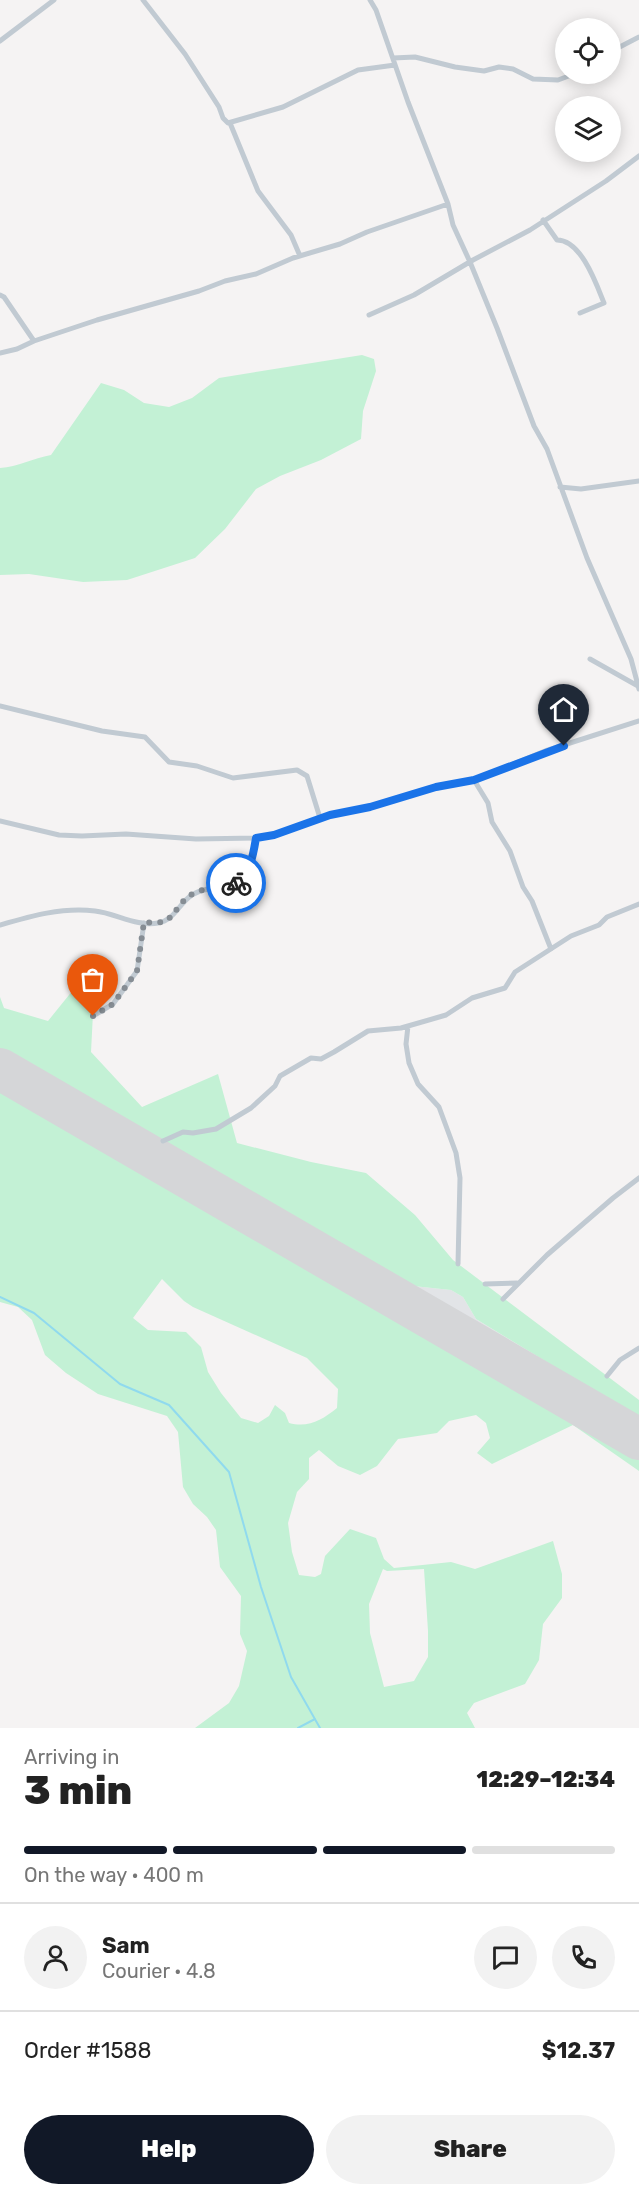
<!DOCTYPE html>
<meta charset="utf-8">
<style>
:root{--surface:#fff;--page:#f2f2f2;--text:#222;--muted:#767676;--line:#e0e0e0;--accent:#111827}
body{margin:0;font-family:Rubik,sans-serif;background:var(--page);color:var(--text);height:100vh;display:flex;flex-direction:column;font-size:22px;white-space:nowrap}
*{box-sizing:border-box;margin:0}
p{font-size:20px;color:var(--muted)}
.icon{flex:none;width:33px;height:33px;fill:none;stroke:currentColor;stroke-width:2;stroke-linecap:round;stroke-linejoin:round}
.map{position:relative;height:1728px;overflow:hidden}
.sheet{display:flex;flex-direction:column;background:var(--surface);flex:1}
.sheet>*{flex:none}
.buttons{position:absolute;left:555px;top:18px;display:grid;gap:12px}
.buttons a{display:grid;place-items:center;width:66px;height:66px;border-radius:50%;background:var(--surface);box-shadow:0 3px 15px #0003;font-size:30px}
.pin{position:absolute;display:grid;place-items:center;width:51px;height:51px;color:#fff;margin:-62px -26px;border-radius:50% 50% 50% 0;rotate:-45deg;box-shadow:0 0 6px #0007}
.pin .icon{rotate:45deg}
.courier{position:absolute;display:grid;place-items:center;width:60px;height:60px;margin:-30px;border:4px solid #1a73e8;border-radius:50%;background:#fff;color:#222;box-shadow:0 2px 8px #0007}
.head em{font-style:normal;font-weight:800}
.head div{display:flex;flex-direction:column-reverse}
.head{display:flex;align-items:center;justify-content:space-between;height:102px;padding:0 24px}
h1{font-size:39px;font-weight:800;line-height:45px}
.bar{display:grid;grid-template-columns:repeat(4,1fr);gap:9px 6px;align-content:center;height:72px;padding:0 24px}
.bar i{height:8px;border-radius:4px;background:var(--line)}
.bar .active{background:var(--accent)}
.bar p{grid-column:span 4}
.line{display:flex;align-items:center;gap:15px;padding:0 24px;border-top:2px solid var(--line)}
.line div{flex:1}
.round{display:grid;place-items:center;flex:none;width:63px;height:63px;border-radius:32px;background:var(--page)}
.primary-button{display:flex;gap:12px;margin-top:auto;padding:12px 24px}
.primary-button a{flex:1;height:69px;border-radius:36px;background:var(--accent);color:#fff;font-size:24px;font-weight:800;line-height:69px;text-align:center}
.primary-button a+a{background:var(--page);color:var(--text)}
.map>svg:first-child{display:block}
</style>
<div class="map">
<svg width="639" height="1728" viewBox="0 0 639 1728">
<rect width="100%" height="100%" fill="#f5f3f3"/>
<!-- airport -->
<path fill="#e2e4e7" d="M0,1050L394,1279L413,1286L451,1290L463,1297L476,1319L639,1418V1454L463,1347L201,1196L0,1077Z"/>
<!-- green -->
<path fill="#c3f1d5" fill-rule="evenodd" d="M362,355L374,359L376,371L363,411L361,439L321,460L280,476L256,489L225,529L195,558L127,580L83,582L29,574L0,575V468C18,467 33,458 51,455L101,383L124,390L144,403L169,407L192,398L219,378Z
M73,990L94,994L91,1052L142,1107L218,1074L237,1143L311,1162L366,1173L415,1215L453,1260L639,1400V1418L476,1319L463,1297L451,1290L413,1286L394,1279L0,1050V997L4,1008L48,1021Z
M0,1077C213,1203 428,1326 639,1454V1471L573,1425L492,1464L477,1453L490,1438L486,1423L476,1415L449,1421L437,1433L398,1439L377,1466L360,1475L338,1466L319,1450L309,1458V1479L297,1492L288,1523L292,1552L299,1575L315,1577L321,1574L325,1556L350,1529L376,1538L384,1559L394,1568L451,1562L475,1569L553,1541L562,1574V1598L543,1624L539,1660L525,1684L474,1703L467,1713L475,1728H195L229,1703L239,1686L247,1651L240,1634L241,1596L220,1567L216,1530L207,1517L193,1504L183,1487L178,1432L167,1416L98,1394L66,1373L45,1355L32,1320L18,1307L0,1302ZM162,1279L184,1301L193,1307L307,1358L338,1389L337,1408C322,1420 309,1428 289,1423L285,1413L275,1405L269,1416L258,1423L241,1418L221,1393L208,1372L201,1347L186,1332L148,1330L133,1318ZM383,1569L387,1571L424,1569L428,1631V1657L414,1681L384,1687L370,1633L369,1604Z"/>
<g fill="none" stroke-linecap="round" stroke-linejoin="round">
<!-- stream -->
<path stroke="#90daee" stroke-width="2" d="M0,1297L34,1313L120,1384L169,1405L229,1472L261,1587L291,1677L320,1728
M298,1728L315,1719"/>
<!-- runway -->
<path stroke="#d5d6d8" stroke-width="42" d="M0,1069L639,1439"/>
<!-- street -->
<path stroke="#c1cad2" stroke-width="5" d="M143,0L185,54L219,107L223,118L228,123L283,107L358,70L395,65
M370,0L376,10L408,102L448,204L453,225L470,262L497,328L534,426L547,449L587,558L631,659L639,689
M0,41L54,0
M610,52L639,37
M393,58L415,57L455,67L484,71L499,67L513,69L533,79L558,80L574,74
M230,123L258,191L291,235L300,256
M543,220L557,240C581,240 596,283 604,303L580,313
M0,295L4,297L34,341L97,320L199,291L225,281L256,274L293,258L340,244L367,232L448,204
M369,315L414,295L473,260L530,230L606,181L639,156
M0,353L17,349L34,341
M560,487L581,489L639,481
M590,659L638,686
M0,706L102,731L145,737L169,762L197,766L233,778L297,770L307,776L320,818
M474,780L488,803L492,822L510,851L523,887L532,901L551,949
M0,821L59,835L82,836L126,834L196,839L256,838L274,835L330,815L370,807L436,787L474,780L545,751L639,721
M0,925C31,916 62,907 95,911C115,913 137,927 158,923C175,920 179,903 192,895C201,889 213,888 223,887C248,883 253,859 256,838
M93,1016L113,1004L137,971L144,923
M408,1026L406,1044L409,1063L418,1084L439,1107L456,1153L460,1178L458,1264
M163,1141L183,1132L193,1133L216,1129L251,1108L275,1086L280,1076L311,1058L321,1059L334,1052L368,1031L401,1028L446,1015L472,998L505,988L515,972L571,936L599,925L607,917L639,904
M485,1284L517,1283
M503,1299L547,1255L613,1198L639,1178
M607,1376L620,1360L639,1348"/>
</g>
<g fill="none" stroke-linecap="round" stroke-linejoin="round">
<!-- done -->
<path stroke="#868d94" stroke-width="6" stroke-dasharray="0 10.8" d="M93,1016L113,1004L137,971L144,922C179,927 170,906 194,893C207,887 223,889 236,883"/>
<!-- route -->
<path stroke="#1a73e8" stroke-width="8" d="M236,883C251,871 253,856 256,838L274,835L330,815L370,807L436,787L474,780L564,746"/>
</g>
</svg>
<div class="buttons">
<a><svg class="icon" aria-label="locate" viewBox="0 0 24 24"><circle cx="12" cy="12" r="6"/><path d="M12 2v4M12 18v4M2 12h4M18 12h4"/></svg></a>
<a><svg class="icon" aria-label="layers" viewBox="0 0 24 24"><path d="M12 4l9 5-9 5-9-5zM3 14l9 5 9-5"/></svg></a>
</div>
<div class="pin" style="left:93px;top:1016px;background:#ea580c"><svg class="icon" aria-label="bag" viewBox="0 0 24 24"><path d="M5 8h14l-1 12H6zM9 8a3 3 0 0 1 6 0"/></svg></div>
<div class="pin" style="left:564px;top:746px;background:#1f2937"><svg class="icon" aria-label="home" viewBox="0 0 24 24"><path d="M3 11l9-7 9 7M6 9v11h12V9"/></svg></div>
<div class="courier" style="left:236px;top:883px"><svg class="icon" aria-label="bike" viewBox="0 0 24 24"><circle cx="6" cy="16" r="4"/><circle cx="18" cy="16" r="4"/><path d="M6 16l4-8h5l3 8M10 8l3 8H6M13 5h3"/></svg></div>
</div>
<section class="sheet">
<div class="head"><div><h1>3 min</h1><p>Arriving in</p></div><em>12:29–12:34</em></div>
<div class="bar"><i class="active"></i><i class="active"></i><i class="active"></i><i></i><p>On the way · 400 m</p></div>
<div class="line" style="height:108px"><a class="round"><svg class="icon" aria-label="person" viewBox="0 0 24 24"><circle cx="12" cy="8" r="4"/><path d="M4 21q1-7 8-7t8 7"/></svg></a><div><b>Sam</b><p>Courier · 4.8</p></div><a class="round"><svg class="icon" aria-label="chat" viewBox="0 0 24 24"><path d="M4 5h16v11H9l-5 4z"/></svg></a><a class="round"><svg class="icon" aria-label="phone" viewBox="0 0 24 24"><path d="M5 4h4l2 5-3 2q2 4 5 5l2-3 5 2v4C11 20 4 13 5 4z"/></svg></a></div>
<div class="line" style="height:78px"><div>Order #1588</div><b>$12.37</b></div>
<div class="primary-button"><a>Help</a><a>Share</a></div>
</section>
